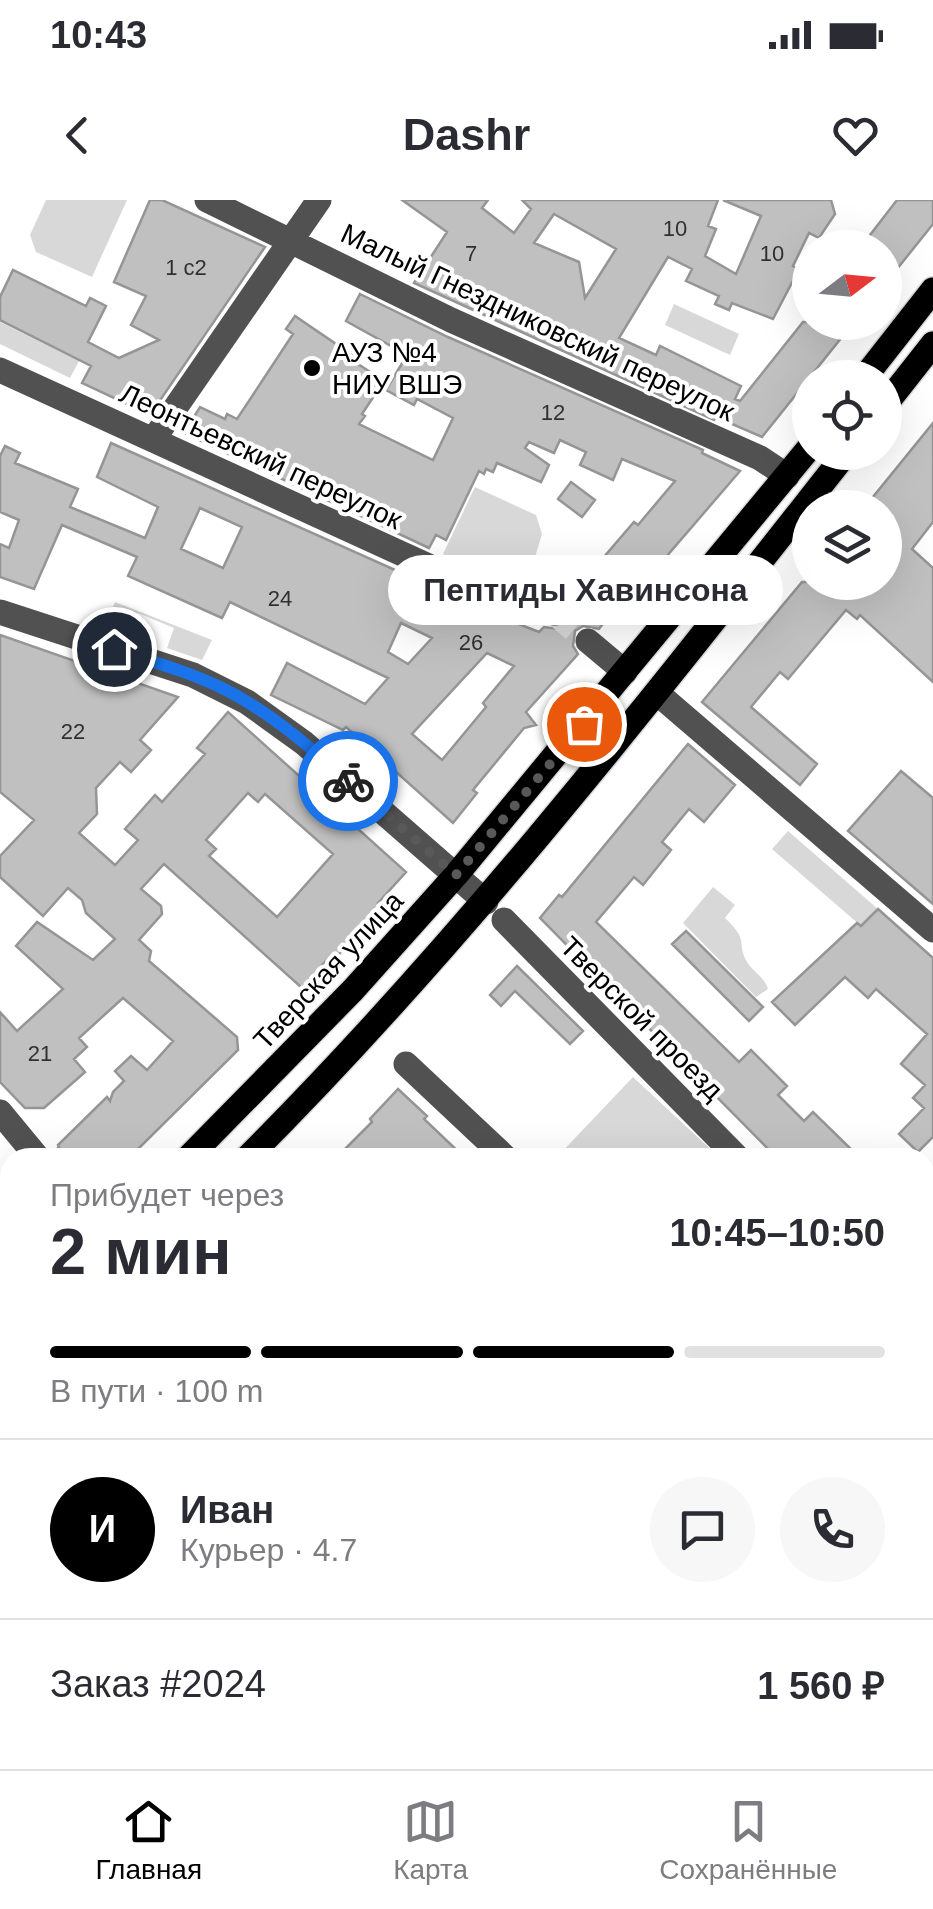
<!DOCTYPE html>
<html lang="ru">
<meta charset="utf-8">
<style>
:root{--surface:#fff;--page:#f7f7f7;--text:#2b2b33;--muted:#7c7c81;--line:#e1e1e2;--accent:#000}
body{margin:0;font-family:Arial,sans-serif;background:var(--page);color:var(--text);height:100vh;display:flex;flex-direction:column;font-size:38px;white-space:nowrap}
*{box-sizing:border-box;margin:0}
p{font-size:32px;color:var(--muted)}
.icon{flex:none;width:55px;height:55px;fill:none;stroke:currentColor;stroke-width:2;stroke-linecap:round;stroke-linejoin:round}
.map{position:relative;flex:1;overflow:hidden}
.drawer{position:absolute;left:0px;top:948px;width:935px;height:622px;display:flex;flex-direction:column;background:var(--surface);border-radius:30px 30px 0 0;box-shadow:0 10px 40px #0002}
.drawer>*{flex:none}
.needle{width:65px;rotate:74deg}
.controls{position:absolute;left:792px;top:30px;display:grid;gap:20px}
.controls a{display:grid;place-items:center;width:110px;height:110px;border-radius:50%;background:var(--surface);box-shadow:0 10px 40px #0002;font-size:50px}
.pin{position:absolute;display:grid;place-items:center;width:85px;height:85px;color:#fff;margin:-42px;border:5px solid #fff;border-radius:50%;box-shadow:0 2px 10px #0007}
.courier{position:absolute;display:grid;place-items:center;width:100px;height:100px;margin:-50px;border:8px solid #1a73e8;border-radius:50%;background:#fff;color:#222;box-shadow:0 2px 12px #0007}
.bubble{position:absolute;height:70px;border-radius:35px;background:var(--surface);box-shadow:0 10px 40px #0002;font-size:32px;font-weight:600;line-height:70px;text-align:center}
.overview em{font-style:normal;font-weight:600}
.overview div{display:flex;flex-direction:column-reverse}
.overview{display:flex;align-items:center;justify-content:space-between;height:170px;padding:0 50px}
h1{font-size:65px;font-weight:600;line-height:75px}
.bar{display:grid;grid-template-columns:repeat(4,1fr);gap:15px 10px;align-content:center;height:120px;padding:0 50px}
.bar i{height:12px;border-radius:8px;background:var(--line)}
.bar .selected{background:var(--accent)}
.bar p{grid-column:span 4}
.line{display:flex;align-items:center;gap:25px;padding:0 50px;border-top:2px solid var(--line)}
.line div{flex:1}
.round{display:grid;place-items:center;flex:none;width:105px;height:105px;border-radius:52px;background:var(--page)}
.status{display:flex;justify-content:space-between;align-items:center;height:70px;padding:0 50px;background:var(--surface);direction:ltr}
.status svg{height:28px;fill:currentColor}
header{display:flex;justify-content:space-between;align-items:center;height:130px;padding:0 50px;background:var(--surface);font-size:45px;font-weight:600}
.tab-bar{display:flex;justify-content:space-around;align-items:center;height:140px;border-top:2px solid var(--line);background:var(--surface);font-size:28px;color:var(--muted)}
.tab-bar a{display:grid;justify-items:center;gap:5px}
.tab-bar .selected{color:var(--accent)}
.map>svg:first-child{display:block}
</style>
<div class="status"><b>10:43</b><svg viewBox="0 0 49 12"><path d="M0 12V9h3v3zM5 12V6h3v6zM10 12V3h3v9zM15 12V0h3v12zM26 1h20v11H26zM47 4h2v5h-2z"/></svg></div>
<header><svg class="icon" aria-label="back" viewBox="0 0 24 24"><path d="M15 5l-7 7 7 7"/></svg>Dashr<svg class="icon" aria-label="heart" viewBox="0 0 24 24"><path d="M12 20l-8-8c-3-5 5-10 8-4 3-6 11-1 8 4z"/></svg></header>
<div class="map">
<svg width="933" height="1569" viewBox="0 0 933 1569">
<rect width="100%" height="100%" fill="#fff"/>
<!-- green -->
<path fill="#d8d8d8" d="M46,0H127L92,77L36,52L30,35Z
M674,104L739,134L730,155L665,125Z
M0,122L79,161L70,178L0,144Z
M475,287L536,315L542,334L525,390L443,354Z
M115,402L212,440L202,460L167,448L174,428L138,413L128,436L104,428Z
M788,631L878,709L861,726L772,649Z
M713,687L735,705L725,718C750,741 736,743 747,762C754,773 764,776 768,789L756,797L683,723Z
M633,877L719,957H557Z"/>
<!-- building -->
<path fill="#c0c0c0" stroke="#959595" stroke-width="2.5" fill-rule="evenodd" d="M150,0H162L265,47L150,215L82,183L91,166L0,120V97L13,70L86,106L90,98L106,106L88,142L119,158L159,140L131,125L146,96L114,82Z
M402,0H488L482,8L514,33L531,9L522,0H718L708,26L716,29L705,56L736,74L761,16L723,0H831L835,14L819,38L809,33L793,66L799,69L773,119L732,103L729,110L715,104L719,96L686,81L692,69L668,57L619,138L656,155L660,146L741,186L735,199L740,201L803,122H854L762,237L716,217L714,220L414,83L447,32ZM554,14L616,49L585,98L579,62L534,43Z
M897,0H933V24L885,84V48H860Z
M360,94L448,137L703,250L702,253L740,271L660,364L659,375L643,370L599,429L583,426L575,431L573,446L578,454L526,512L536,525L524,528L473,590L477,593L453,623L346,527L343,530L271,495L287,463L365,504L388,478L230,402L222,418L128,376L137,357L62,325L34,389L0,377V344L9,348L19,320L0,312V256L5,246L20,253L15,263L78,289L70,307L145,338L158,307L97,277L111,243L498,416L539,432L544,427L559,429L566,425L571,416L566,401L634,322L638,325L675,281L622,259L613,280L580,265L586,252L560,240L554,253L529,242L525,248L549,265L541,282L497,263L493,272L486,269L484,274L479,271L446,340L436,335L429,348L184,233L200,207L225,219L227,214L237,219L293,134L286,129L295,116L358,159L355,162L384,181L362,214L365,216L359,224L433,260L453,218L417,199L414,205L386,190L407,155L346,121ZM200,308L242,327L223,368L181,349ZM401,423L432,438L408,464L388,452ZM487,453L514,466L483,503L486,507L442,560L412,534Z
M933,223V322L912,349L933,368V482L860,415L857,419L846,410L788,479L780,472L751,507L817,564L800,585L702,502L802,382H885V308H864Z
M571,282L595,300L582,317L558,299Z
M0,435L178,497L140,540L151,550L131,572L120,562L96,588L97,614L79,633L115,665L138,640L125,629L155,595L162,602L205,554L197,548L228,512L406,672L378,703L382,706L334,760L330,756L302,788L164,664L141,689L161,706L162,714L139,740L151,751L149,761L237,837L238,850L129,958H54L53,953L59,947L58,945L107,897L110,901L113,892L124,881L115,871L131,856L147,870L173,841L123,798L79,838L87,847L74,859L85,872L44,908H25L0,882V812L17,831L63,789L16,746L37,722L93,760L115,739L86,713L82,700L68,688L43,716L0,677V656L34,620L0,592ZM248,593L258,602L265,594L333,654L277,717L209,656L216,649L206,640Z
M688,544L735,585L704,622L689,609L662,642L671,650L643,685L634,677L596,722L739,862L751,850L787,886L778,895L804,921L813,912L852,950L845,958H777L540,718L559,695L562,697Z
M901,571L933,598V704L848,631Z
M878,709L933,758V937L918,952L899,934L924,908L913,898L925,885L901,864L927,834L876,789L868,798L845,777L795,825L772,802L857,723L861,726Z
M686,731L763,807L749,821L672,744Z
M517,766L583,831L570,844L515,791L501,806L490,795Z
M398,889L427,916L424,919L465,958H336L372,922L370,919Z"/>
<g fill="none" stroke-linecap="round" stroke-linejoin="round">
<!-- minor-tunnel -->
<path stroke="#d9d9d9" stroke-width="25" stroke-dasharray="25 12" stroke-linecap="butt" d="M555,413L588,441"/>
<!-- major casing -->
<g stroke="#dbdbdb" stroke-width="28">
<path id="major" d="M864,178L933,90
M885,205L933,144
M188,958L353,790L456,675L810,247
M247,958C466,739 655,495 847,252
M0,1149L10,1139
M0,1210L10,1200"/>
</g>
<!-- minor -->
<path stroke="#515151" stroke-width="25" d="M207,0L451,120L760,258L787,276
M0,170L505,401L555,413
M153,240L319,0
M0,412L193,475L247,502L304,543L486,702
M588,441L625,472
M657,493L933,730
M504,720L738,958
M406,864L506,958
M0,912L38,958
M925,1146L933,1154
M925,1316L933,1308
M925,1380L933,1389
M0,1490L10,1498
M81,1560L91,1569
M661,1569L671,1560"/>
<!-- major -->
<use href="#major" stroke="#000" stroke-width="25"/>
</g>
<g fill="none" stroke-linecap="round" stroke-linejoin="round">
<!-- done -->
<path stroke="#595959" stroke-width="10" stroke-dasharray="0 18" d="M348,581L456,675L584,524"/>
<!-- route -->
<path stroke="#1a73e8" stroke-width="12" d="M114,449C151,461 189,472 224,489C270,512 310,547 348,581"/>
</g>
<!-- markers -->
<circle fill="#000" stroke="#fff" stroke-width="4" cx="312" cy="168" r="10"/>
<g text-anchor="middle" stroke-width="8" stroke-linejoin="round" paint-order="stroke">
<!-- number labels -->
<g font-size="22" fill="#303030">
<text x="675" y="36">10</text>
<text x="471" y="61">7</text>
<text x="772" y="61">10</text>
<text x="186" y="75">1 с2</text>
<text x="553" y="220">12</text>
<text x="280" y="406">24</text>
<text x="471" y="450">26</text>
<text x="73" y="539">22</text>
<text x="40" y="861">21</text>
</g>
<!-- street labels -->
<g font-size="28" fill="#000" stroke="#fff">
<text transform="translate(538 122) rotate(25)" y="10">Малый Гнездниковский переулок</text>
<text transform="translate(261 256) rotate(25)" y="10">Леонтьевский переулок</text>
<text transform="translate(328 770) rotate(-47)" y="10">Тверская улица</text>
<text transform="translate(642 818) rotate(45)" y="10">Тверской проезд</text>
</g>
<!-- poi labels -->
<g font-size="28" fill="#000" stroke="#fff" text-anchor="start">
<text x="332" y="162">АУЗ №4<tspan x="332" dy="32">НИУ ВШЭ</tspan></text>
</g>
</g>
</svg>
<div class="controls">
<a><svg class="needle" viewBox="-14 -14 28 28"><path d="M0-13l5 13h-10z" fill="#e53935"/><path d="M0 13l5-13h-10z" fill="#7c7c81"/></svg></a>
<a><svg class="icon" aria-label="locate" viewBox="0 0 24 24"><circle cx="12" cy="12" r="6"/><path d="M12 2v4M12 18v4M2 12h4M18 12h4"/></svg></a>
<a><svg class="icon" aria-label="layers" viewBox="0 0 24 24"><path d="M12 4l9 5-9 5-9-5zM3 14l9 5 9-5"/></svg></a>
</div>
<div class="pin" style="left:584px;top:524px;background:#ea580c"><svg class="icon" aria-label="bag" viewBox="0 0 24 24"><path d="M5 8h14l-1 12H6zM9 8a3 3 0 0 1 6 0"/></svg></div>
<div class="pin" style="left:114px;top:449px;background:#1f2937"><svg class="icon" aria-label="home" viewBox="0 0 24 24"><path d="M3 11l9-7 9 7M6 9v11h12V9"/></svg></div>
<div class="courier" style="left:348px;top:581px"><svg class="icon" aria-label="bike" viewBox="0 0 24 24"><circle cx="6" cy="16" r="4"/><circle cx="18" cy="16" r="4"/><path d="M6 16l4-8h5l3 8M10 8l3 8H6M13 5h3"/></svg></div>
<div class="bubble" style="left:388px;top:355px;width:395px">Пептиды Хавинсона</div>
<section class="drawer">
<div class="overview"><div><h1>2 мин</h1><p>Прибудет через</p></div><em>10:45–10:50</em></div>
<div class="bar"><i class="selected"></i><i class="selected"></i><i class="selected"></i><i></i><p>В пути · 100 m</p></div>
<div class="line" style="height:180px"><b class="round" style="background:var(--accent);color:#fff">И</b><div><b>Иван</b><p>Курьер · 4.7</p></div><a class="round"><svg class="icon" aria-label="chat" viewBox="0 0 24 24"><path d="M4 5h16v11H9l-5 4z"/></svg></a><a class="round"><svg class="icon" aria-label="phone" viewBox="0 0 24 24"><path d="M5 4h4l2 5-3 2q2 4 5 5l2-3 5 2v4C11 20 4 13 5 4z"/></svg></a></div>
<div class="line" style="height:130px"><div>Заказ #2024</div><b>1 560 ₽</b></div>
</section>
</div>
<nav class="tab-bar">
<a class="selected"><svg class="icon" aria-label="home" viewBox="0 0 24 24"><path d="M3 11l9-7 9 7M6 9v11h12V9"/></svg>Главная</a>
<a><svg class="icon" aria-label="map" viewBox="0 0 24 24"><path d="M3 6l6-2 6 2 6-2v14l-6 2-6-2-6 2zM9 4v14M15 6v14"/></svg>Карта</a>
<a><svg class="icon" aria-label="saved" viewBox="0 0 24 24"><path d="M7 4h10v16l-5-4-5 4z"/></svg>Сохранённые</a>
</nav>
